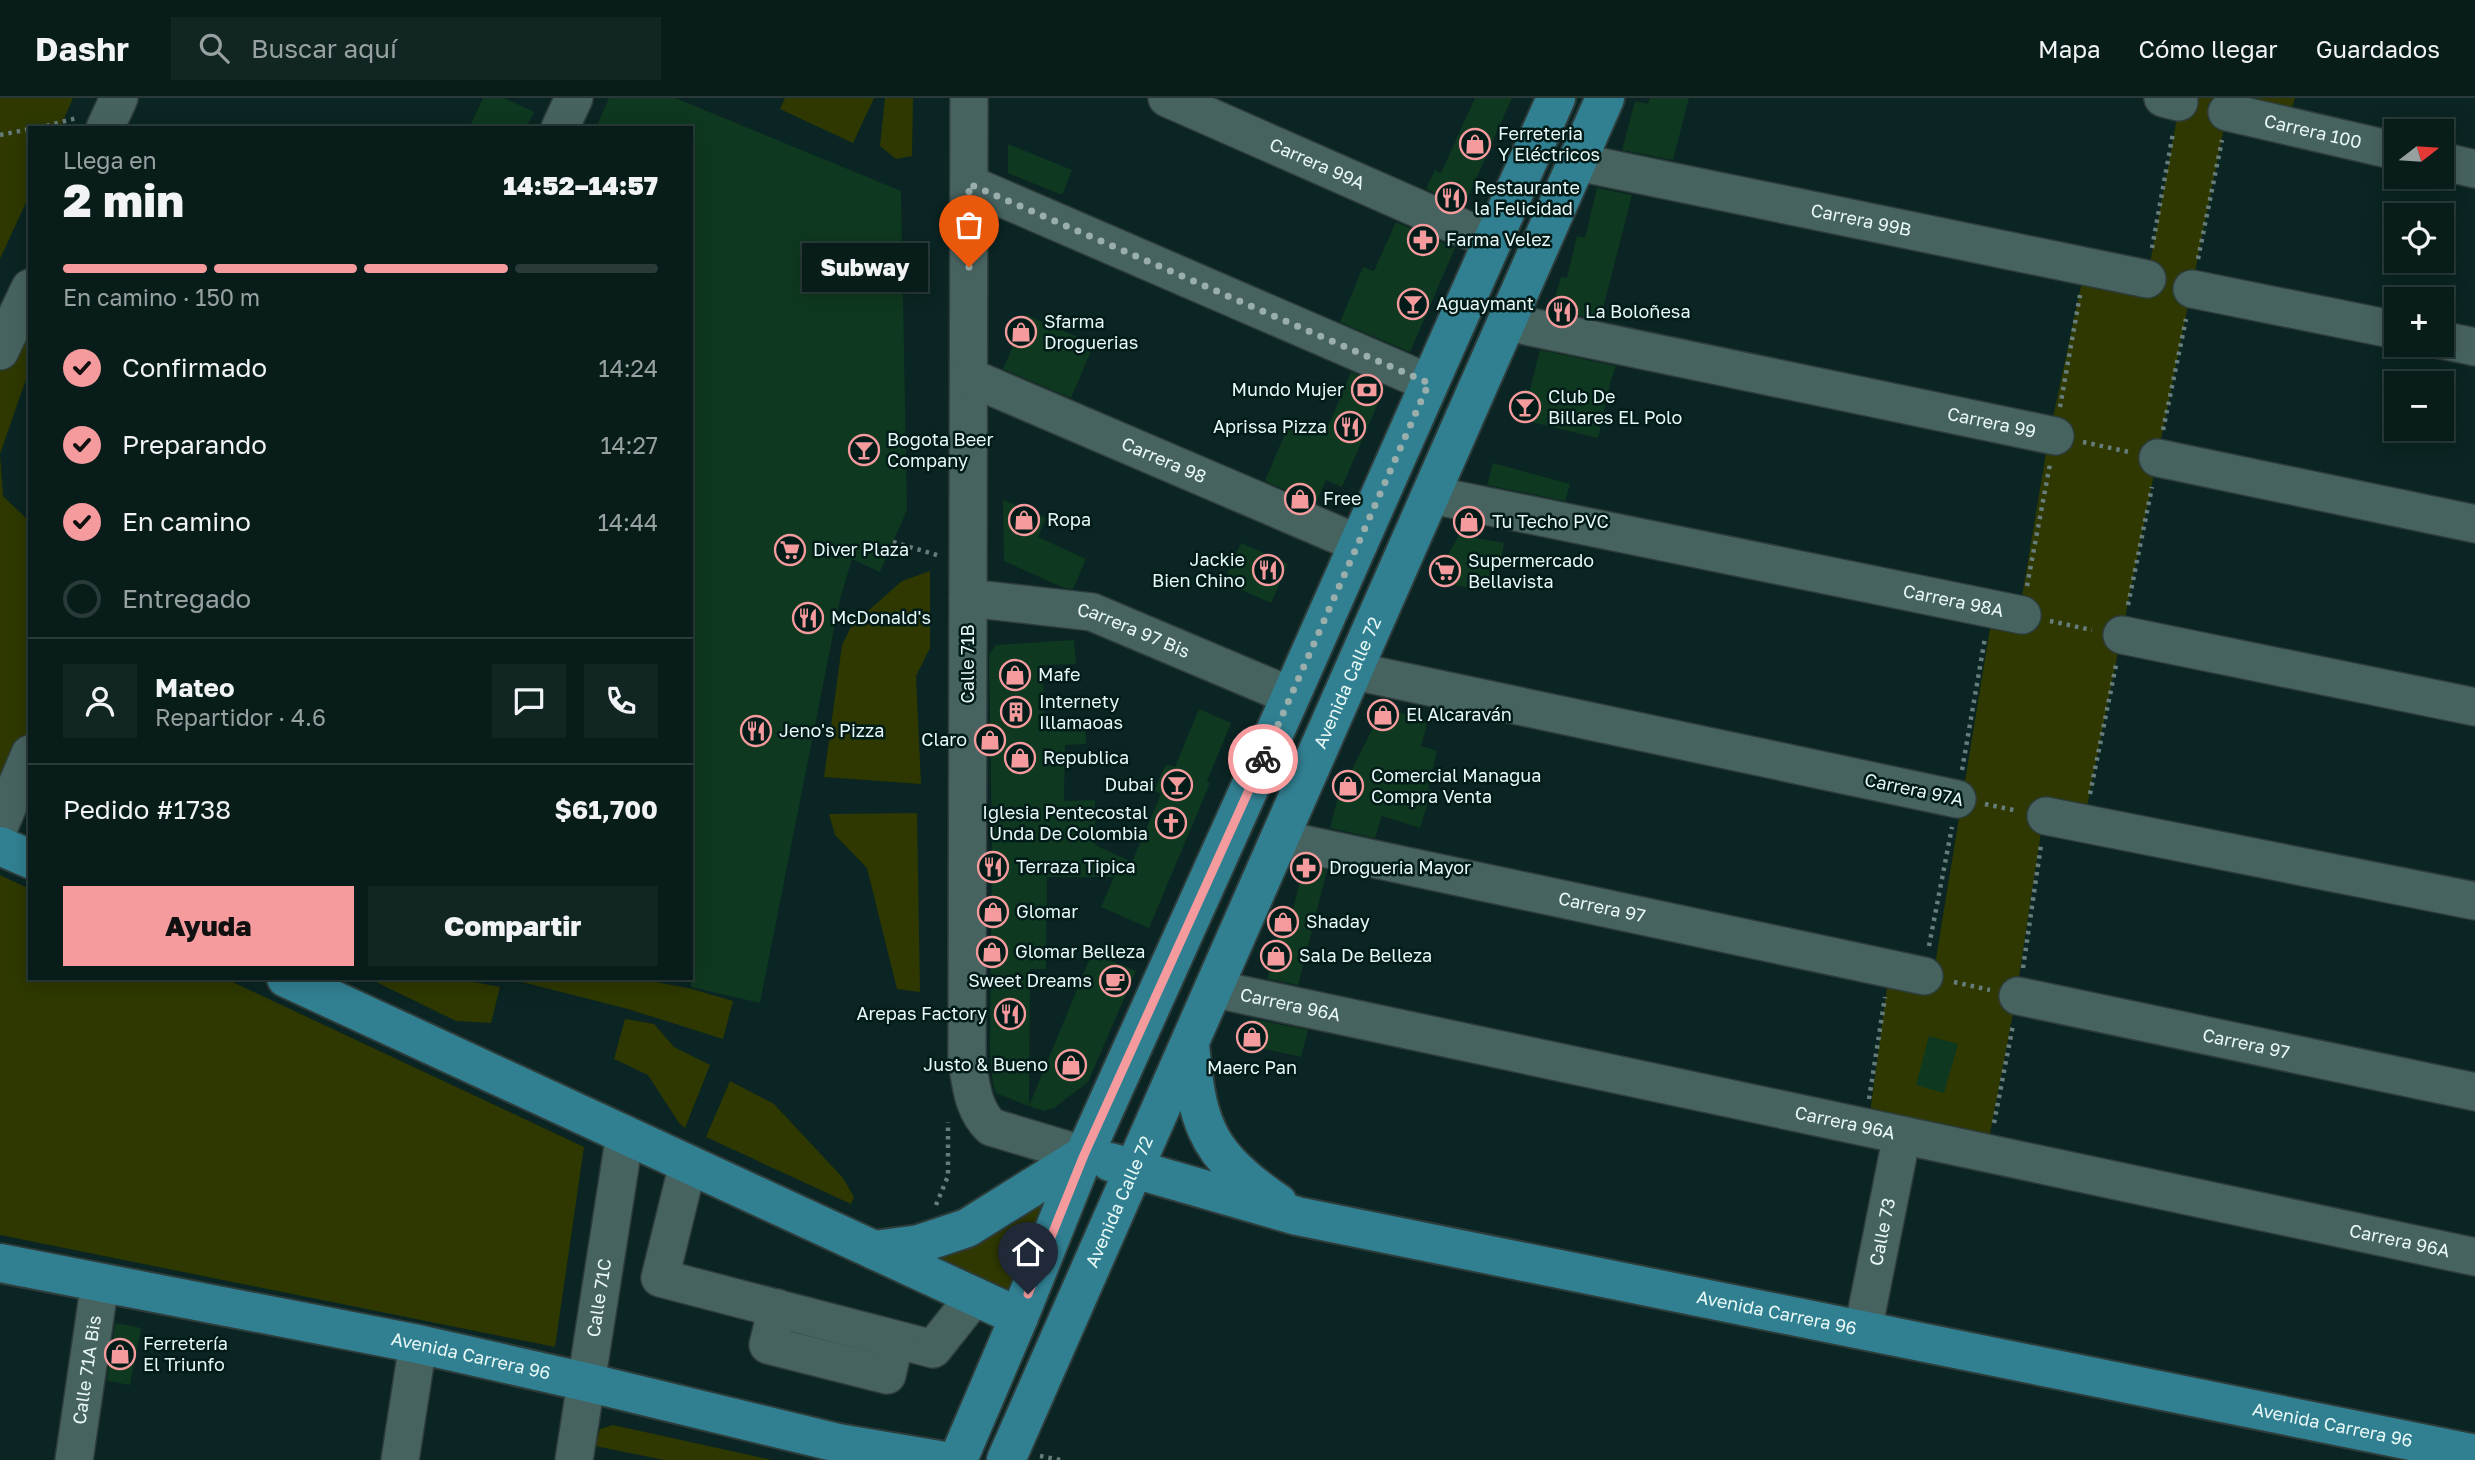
<!DOCTYPE html>
<html lang="es">
<meta charset="utf-8">
<style>
:root{--surface:#081c1a;--page:#112523;--text:#f1f3f6;--muted:#98a1a2;--line:#293a39;--accent:#f59b9d}
body{margin:0;font-family:"Golos Text",sans-serif;background:var(--page);color:var(--text);height:100vh;display:flex;flex-direction:column;font-size:26px;white-space:nowrap}
*{box-sizing:border-box;margin:0}
p{font-size:23px;color:var(--muted)}
.icon{flex:none;width:38px;height:38px;fill:none;stroke:currentColor;stroke-width:2;stroke-linecap:round;stroke-linejoin:round}
.map{position:relative;flex:1;overflow:hidden}
.drawer{position:absolute;left:28px;top:28px;width:665px;height:854px;display:flex;flex-direction:column;background:var(--surface);border-radius:0px;box-shadow:0 4px 18px #0003,0 0 0 2px var(--line)}
.drawer>*{flex:none}
.needle{width:46px;rotate:73deg}
.tools{position:absolute;left:2384px;top:21px;display:grid;gap:14px}
.tools a{display:grid;place-items:center;width:70px;height:70px;border-radius:0px;background:var(--surface);box-shadow:0 4px 18px #0003,0 0 0 2px var(--line);font-size:35px}
.pin{position:absolute;display:grid;place-items:center;width:60px;height:60px;color:#fff;margin:-72px -30px;border-radius:50% 50% 50% 0;rotate:-45deg;box-shadow:0 0 7px #0007}
.pin .icon{rotate:45deg}
.courier{position:absolute;display:grid;place-items:center;width:70px;height:70px;margin:-35px;border:5px solid #f59b9d;border-radius:50%;background:#fff;color:#222;box-shadow:0 2px 9px #0007}
.bubble{position:absolute;height:49px;border-radius:0px;background:var(--surface);box-shadow:0 4px 18px #0003,0 0 0 2px var(--line);font-size:23px;font-weight:800;line-height:49px;text-align:center}
.summary em{font-style:normal;font-weight:800}
.summary div{display:flex;flex-direction:column-reverse}
.summary{display:flex;align-items:center;justify-content:space-between;height:119px;padding:0 35px}
h1{font-size:46px;font-weight:800;line-height:52px}
.bar{display:grid;grid-template-columns:repeat(4,1fr);gap:10px 7px;align-content:center;height:84px;padding:0 35px}
.bar i{height:9px;border-radius:5px;background:var(--line)}
.bar .current{background:var(--accent)}
.bar p{grid-column:span 4}
.line{display:flex;align-items:center;gap:18px;padding:0 35px;border-top:2px solid var(--line)}
.line div{flex:1}
.round{display:grid;place-items:center;flex:none;width:74px;height:74px;border-radius:0px;background:var(--page)}
ol{padding:0 35px;list-style:none}
li{display:flex;align-items:center;gap:21px;height:77px}
li p{margin-inline-start:auto}
li .icon{padding:7px;border-radius:50%;background:var(--accent);color:#111;stroke-width:4}
li:last-child{color:var(--muted)}
li i{width:38px;height:38px;border:4px solid var(--line);border-radius:50%}
.primary-button{display:flex;gap:14px;margin-top:auto;padding:14px 35px}
.primary-button a{flex:1;height:80px;border-radius:0px;background:var(--accent);color:#111;font-size:28px;font-weight:800;line-height:80px;text-align:center}
.primary-button a+a{background:var(--page);color:var(--text)}
header{display:flex;align-items:center;gap:42px;box-sizing:border-box;height:98px;padding:0 35px;background:var(--surface);border-bottom:2px solid var(--line)}
header strong{font-size:33px}
nav{display:flex;gap:38px;margin-inline-start:auto;font-size:24px}
.search{width:490px;height:63px;background:var(--page);display:flex;align-items:center;gap:18px;box-sizing:border-box;padding:0 24px;border-radius:0px;color:var(--muted);font-size:26px}
.map>svg:first-child{display:block}
</style>
<header>
<strong>Dashr</strong>
<div class="search"><svg class="icon" aria-label="search" viewBox="0 0 24 24"><circle cx="10" cy="10" r="6"/><path d="M15 15l6 6"/></svg>Buscar aquí</div>
<nav><a>Mapa</a><a>Cómo llegar</a><a>Guardados</a></nav>
</header>
<div class="map">
<svg width="2475" height="1362" viewBox="0 0 2475 1362">
<rect width="100%" height="100%" fill="#0a2523"/>
<!-- green -->
<path fill="#2e3800" d="M0,0H73L60,30H30V96L0,161Z
M785,0H874L853,45L780,11Z
M885,0H913L912,58L896,61L880,48Z
M2186,0H2295L2286,28L2227,15L2084,723L2044,715L2015,905L1988,1046L1869,1022L1888,882L1931,891L1992,518L2018,523L2048,343L2085,169L2147,181L2177,20Z
M30,212V270L0,356L3,398L30,424V632L1,699L0,698V274Z
M930,473V550L916,578L921,686L824,679L842,547L852,527L902,483Z
M917,715L920,894L897,891L867,770L835,737L829,716Z
M0,777L30,791V880H224L584,1049L555,1249L0,1137Z
M506,880H636L692,891L733,903L723,941L628,911Z
M370,881L463,882L500,889L491,925L456,923Z
M625,921L654,926L674,949L710,967L685,1030L679,1025L648,977L614,961Z
M730,983L774,1006L843,1080L854,1099L851,1106L706,1039Z
M1058,1081L1014,1199L935,1157Z
M613,1327L772,1362H664L595,1348L600,1331Z"/>
<!-- building -->
<path fill="#0f3820" d="M483,0H504L534,14L526,30H469Z
M609,0H675L901,93L907,412L880,474L852,461L840,501L760,905L691,889V30H596Z
M1475,0H1512L1464,108L1426,91L1435,72L1441,75Z
M1650,0H1689L1673,62L1622,52L1635,3L1648,6Z
M1008,46L1072,72L1062,97L1008,75Z
M1597,90L1632,97L1600,222L1559,213L1562,201L1555,200L1561,179L1567,180L1577,138L1585,140Z
M1396,124L1455,150L1410,254L1340,224L1363,169L1374,173Z
M1026,217L1094,246L1071,300L1003,271Z
M1540,252L1616,268L1611,282L1598,340L1519,321L1525,291L1530,292Z
M1351,274L1385,289L1342,389L1326,382L1316,405L1265,383L1291,321L1325,336Z
M1493,365L1570,386L1565,403L1487,387Z
M1003,402L1046,420L1038,439L1086,461L1073,491L1064,490L1004,463Z
M1459,437L1504,445L1500,470L1492,468L1488,493L1433,483Z
M1241,445L1288,466L1271,505L1224,484Z
M1074,542L1076,566L1043,567L1044,622L1085,621L1086,646L1065,647L1064,703L1095,702V747L1132,764L1161,696L1154,693L1166,666L1175,669L1199,611L1231,625L1207,683L1210,685L1149,830L1101,809L1114,779H1047L1046,871H1030L1029,1008L996,995L993,986L990,952L992,749L989,557L996,547Z
M1383,610L1428,622L1421,648L1437,653L1428,691L1432,692L1420,730L1382,718L1375,740L1330,730L1338,699Z
M1304,768L1327,772L1298,887L1267,881L1285,812L1292,815Z
M1092,855L1136,873L1088,984L1054,1010L1043,1013L1029,1008Z
M1253,921L1308,932L1301,959L1247,947Z
M1929,938L1958,946L1944,995L1916,987Z
M115,1225L141,1230L130,1287L107,1283Z"/>
<g fill="none" stroke-linecap="round" stroke-linejoin="round">
<!-- minor casing -->
<g stroke="#2e3d3b" stroke-width="40">
<g id="minor">
<path d="M969,0L967,963C971,987 973,1012 991,1029L1084,1057"/>
<path id="s1" d="M1167,0L1469,133"/>
<path d="M2163,0L2179,4"/>
<path id="s2" d="M2227,14L2396,53"/>
<path d="M105,30L119,0"/>
<path d="M560,30L574,0"/>
<path d="M2441,63L2475,71"/>
<path id="s3" d="M1577,64L2147,181"/>
<path d="M969,86L1429,285"/>
<path d="M2192,191L2396,232"/>
<path id="s4" d="M1507,224L2055,338"/>
<path d="M2441,242L2475,249"/>
<path d="M0,253L30,190"/>
<path id="s5" d="M969,279L1359,446"/>
<path d="M2158,360L2475,426"/>
<path id="s6" d="M1432,397L2022,517"/>
<path id="s7" d="M968,500L1092,514L1291,598"/>
<path d="M2122,537L2475,609"/>
<path d="M1354,573L1957,701"/>
<path d="M2046,718L2475,803"/>
<path d="M0,727L30,656"/>
<path id="s8" d="M1280,741L1924,878"/>
<path id="s9" d="M1215,891L2475,1159"/>
<path id="s10" d="M2018,898L2475,994"/>
<path d="M688,1066L660,1180L933,1251L975,1198"/>
<path d="M777,1210L768,1247L887,1277L895,1242"/>
<path id="s11" d="M1863,1232L1902,1037"/>
<path id="s12" d="M74,1362L100,1184"/>
<path d="M400,1362L418,1246"/>
<path id="s13" d="M574,1362L625,1036"/>
</g>
</g>
<!-- major casing -->
<g stroke="#2e3d3b" stroke-width="42">
<g id="major">
<path d="M0,748L30,761"/>
<path d="M286,880L1019,1219"/>
<path d="M1190,947C1193,975 1195,1006 1207,1032C1220,1063 1251,1087 1278,1105"/>
<path id="s14" d="M1110,1064L1297,1118L2475,1356"/>
<path d="M874,1152L919,1146L967,1130L1084,1057"/>
<path id="s15" d="M0,1165L418,1246L586,1284L838,1345L939,1362"/>
<path d="M958,1362L1019,1219L1084,1057L1291,598L1556,0"/>
<path id="s16" d="M1006,1362L1605,0"/>
</g>
</g>
<!-- path -->
<path stroke="#677d7b" stroke-width="4.5" stroke-dasharray="3.5 5" stroke-linecap="butt" d="M38,30L77,20
M0,37L30,31
M2152,150L2173,35
M2198,161L2222,42
M2060,309L2080,197
M2163,332L2186,221
M2083,344L2129,354
M893,444L937,457
M2027,488L2050,366
M2128,507L2152,389
M2050,523L2092,532
M1962,672L1985,540
M2090,696L2116,567
M1985,706L2018,713
M1929,848L1952,729
M2023,870L2041,747
M1954,884L1990,892
M1869,1001L1885,899
M1994,1025L2013,927
M936,1107L948,1078V1024
M1040,1358L1061,1362"/>
<!-- minor -->
<use href="#minor" stroke="#476360" stroke-width="37"/>
<!-- major -->
<use href="#major" stroke="#318092" stroke-width="38"/>
</g>
<g fill="none" stroke-linecap="round" stroke-linejoin="round">
<!-- done -->
<path stroke="#9aaeac" stroke-width="7" stroke-dasharray="0 12.6" d="M969,169V86L1429,285L1263,661"/>
<!-- route -->
<path stroke="#f59b9d" stroke-width="9" d="M1028,1196L1084,1057L1263,661"/>
</g>
<!-- icons -->
<defs>
<g id="shop-ring" transform="scale(1.575)"><circle r="9.5" fill="#021c19" stroke="#f59b9d" stroke-width="1.5"/><path d="M-5-2.5h2.3a2.7 3.5 0 0 1 5.4 0H5L5.5 6h-11ZM-1.5-2.5h3a1.5 2.3 0 0 0-3 0Z" fill="#f59b9d"/></g>
<g id="restaurant-ring" transform="scale(1.575)"><circle r="9.5" fill="#021c19" stroke="#f59b9d" stroke-width="1.5"/><path d="M-5-6h1v4h1v-4h1v4h1v-4h1v5L-1.5 .5V6h-2V.5L-5-1ZM5-6V6H3V1.5H1.5Q1.5-4 5-6Z" fill="#f59b9d"/></g>
<g id="pharmacy-ring" transform="scale(1.575)"><circle r="9.5" fill="#021c19" stroke="#f59b9d" stroke-width="1.5"/><path d="M-2-6h4v4h4v4h-4v4h-4v-4h-4v-4h4Z" fill="#f59b9d"/></g>
<g id="bar-ring" transform="scale(1.575)"><circle r="9.5" fill="#021c19" stroke="#f59b9d" stroke-width="1.5"/><path d="M-6-5H6L.8 .8V4.5H3.5V6h-7V4.5H-.8V.8Z" fill="#f59b9d"/></g>
<g id="bank-ring" transform="scale(1.575)"><circle r="9.5" fill="#021c19" stroke="#f59b9d" stroke-width="1.5"/><path d="M-6-4H6V4H-6ZM0-2.3a2.3 2.3 0 1 0 0 4.6a2.3 2.3 0 1 0 0-4.6Z" fill="#f59b9d"/></g>
<g id="supermarket-ring" transform="scale(1.575)"><circle r="9.5" fill="#021c19" stroke="#f59b9d" stroke-width="1.5"/><path d="M-6-5.5h2.5l.6 2H6L4.5 2H-2.5L-4.4-4H-6ZM-1.5 3.2a1.3 1.3 0 1 0 .1 0ZM3 3.2a1.3 1.3 0 1 0 .1 0Z" fill="#f59b9d"/></g>
<g id="building-ring" transform="scale(1.575)"><circle r="9.5" fill="#021c19" stroke="#f59b9d" stroke-width="1.5"/><path d="M-4-6H4V6H1V3H-1V6H-4ZM-2.5-4.3h1.7v1.8h-1.7ZM.8-4.3h1.7v1.8H.8ZM-2.5-1h1.7V.8h-1.7ZM.8-1h1.7V.8H.8Z" fill="#f59b9d"/></g>
<g id="church-ring" transform="scale(1.575)"><circle r="9.5" fill="#021c19" stroke="#f59b9d" stroke-width="1.5"/><path d="M-1.2-6h2.4v3.5h3.3v2.4h-3.3V6h-2.4V-.1h-3.3v-2.4h3.3Z" fill="#f59b9d"/></g>
<g id="cafe-ring" transform="scale(1.575)"><circle r="9.5" fill="#021c19" stroke="#f59b9d" stroke-width="1.5"/><path d="M-5.5-4.5H6V0H3Q3 3.5 0 3.5H-2.5Q-5.5 3.5-5.5 0ZM3-3.2v2h1.7v-2ZM-6 4.5H4V6H-6Z" fill="#f59b9d"/></g>
</defs>
<g fill-rule="evenodd">
<use href="#shop-ring" x="1475" y="46"/>
<use href="#restaurant-ring" x="1451" y="100"/>
<use href="#pharmacy-ring" x="1423" y="142"/>
<use href="#bar-ring" x="1413" y="206"/>
<use href="#restaurant-ring" x="1562" y="214"/>
<use href="#shop-ring" x="1021" y="234"/>
<use href="#bank-ring" x="1367" y="292"/>
<use href="#bar-ring" x="1525" y="309"/>
<use href="#restaurant-ring" x="1350" y="329"/>
<use href="#bar-ring" x="864" y="352"/>
<use href="#shop-ring" x="1300" y="401"/>
<use href="#shop-ring" x="1024" y="422"/>
<use href="#shop-ring" x="1469" y="424"/>
<use href="#supermarket-ring" x="790" y="452"/>
<use href="#restaurant-ring" x="1268" y="472"/>
<use href="#supermarket-ring" x="1445" y="473"/>
<use href="#restaurant-ring" x="808" y="520"/>
<use href="#shop-ring" x="1015" y="577"/>
<use href="#building-ring" x="1016" y="614"/>
<use href="#shop-ring" x="1383" y="617"/>
<use href="#restaurant-ring" x="756" y="633"/>
<use href="#shop-ring" x="990" y="642"/>
<use href="#shop-ring" x="1020" y="660"/>
<use href="#bar-ring" x="1177" y="687"/>
<use href="#shop-ring" x="1348" y="688"/>
<use href="#church-ring" x="1171" y="725"/>
<use href="#restaurant-ring" x="993" y="769"/>
<use href="#pharmacy-ring" x="1306" y="770"/>
<use href="#shop-ring" x="993" y="814"/>
<use href="#shop-ring" x="1283" y="824"/>
<use href="#shop-ring" x="992" y="854"/>
<use href="#shop-ring" x="1276" y="858"/>
<use href="#cafe-ring" x="1115" y="883"/>
<use href="#restaurant-ring" x="1010" y="916"/>
<use href="#shop-ring" x="1252" y="939"/>
<use href="#shop-ring" x="1071" y="967"/>
<use href="#shop-ring" x="120" y="1256"/>
</g>
<g text-anchor="middle" stroke-width="5" stroke-linejoin="round" paint-order="stroke">
<!-- street labels -->
<g font-size="18" fill="#e8f8f6" stroke="#021c19">
<text dy="6" stroke="none"><textPath href="#s2" startOffset="88">Carrera 100</textPath></text>
<text dy="6" stroke="none"><textPath href="#s1" startOffset="164">Carrera 99A</textPath></text>
<text dy="6" stroke="none"><textPath href="#s3" startOffset="290">Carrera 99B</textPath></text>
<text dy="6" stroke="none"><textPath href="#s4" startOffset="495">Carrera 99</textPath></text>
<text dy="6" stroke="none"><textPath href="#s5" startOffset="212">Carrera 98</textPath></text>
<text dy="6" stroke="none"><textPath href="#s6" startOffset="532">Carrera 98A</textPath></text>
<text dy="6" stroke="none"><textPath href="#s7" startOffset="170">Carrera 97 Bis</textPath></text>
<text transform="translate(968 566) rotate(-90)" y="6">Calle 71B</text>
<text dy="6" stroke="none"><textPath href="#s16" startOffset="849">Avenida Calle 72</textPath></text>
<text transform="translate(1914 692) rotate(12)" y="6">Carrera 97A</text>
<text dy="6" stroke="none"><textPath href="#s8" startOffset="329">Carrera 97</textPath></text>
<text dy="6" stroke="none"><textPath href="#s9" startOffset="77">Carrera 96A</textPath></text>
<text dy="6" stroke="none"><textPath href="#s10" startOffset="233">Carrera 97</textPath></text>
<text dy="6" stroke="none"><textPath href="#s9" startOffset="644">Carrera 96A</textPath></text>
<text dy="6" stroke="none"><textPath href="#s16" startOffset="282">Avenida Calle 72</textPath></text>
<text dy="6" stroke="none"><textPath href="#s11" startOffset="100">Calle 73</textPath></text>
<text dy="6" stroke="none"><textPath href="#s9" startOffset="1211">Carrera 96A</textPath></text>
<text dy="6" stroke="none"><textPath href="#s13" startOffset="164">Calle 71C</textPath></text>
<text dy="6" stroke="none"><textPath href="#s14" startOffset="684">Avenida Carrera 96</textPath></text>
<text dy="6" stroke="none"><textPath href="#s15" startOffset="480">Avenida Carrera 96</textPath></text>
<text dy="6" stroke="none"><textPath href="#s12" startOffset="91">Calle 71A Bis</textPath></text>
<text dy="6" stroke="none"><textPath href="#s14" startOffset="1251">Avenida Carrera 96</textPath></text>
</g>
<!-- poi labels -->
<g font-size="18" fill="#e8f8f6" stroke="#021c19" text-anchor="start">
<text x="1498" y="42">Ferreteria<tspan x="1498" dy="21">Y Eléctricos</tspan></text>
<text x="1474" y="96">Restaurante<tspan x="1474" dy="21">la Felicidad</tspan></text>
<text x="1446" y="148">Farma Velez</text>
<text x="1436" y="212">Aguaymant</text>
<text x="1585" y="220">La Boloñesa</text>
<text x="1044" y="230">Sfarma<tspan x="1044" dy="21">Droguerias</tspan></text>
<text x="1344" y="298" text-anchor="end">Mundo Mujer</text>
<text x="1548" y="305">Club De<tspan x="1548" dy="21">Billares EL Polo</tspan></text>
<text x="1327" y="335" text-anchor="end">Aprissa Pizza</text>
<text x="887" y="348">Bogota Beer<tspan x="887" dy="21">Company</tspan></text>
<text x="1323" y="407">Free</text>
<text x="1047" y="428">Ropa</text>
<text x="1492" y="430">Tu Techo PVC</text>
<text x="813" y="458">Diver Plaza</text>
<text x="1245" y="468" text-anchor="end">Jackie<tspan x="1245" dy="21">Bien Chino</tspan></text>
<text x="1468" y="469">Supermercado<tspan x="1468" dy="21">Bellavista</tspan></text>
<text x="831" y="526">McDonald's</text>
<text x="1038" y="583">Mafe</text>
<text x="1039" y="610">Internety<tspan x="1039" dy="21">Illamaoas</tspan></text>
<text x="1406" y="623">El Alcaraván</text>
<text x="779" y="639">Jeno's Pizza</text>
<text x="967" y="648" text-anchor="end">Claro</text>
<text x="1043" y="666">Republica</text>
<text x="1371" y="684">Comercial Managua<tspan x="1371" dy="21">Compra Venta</tspan></text>
<text x="1154" y="693" text-anchor="end">Dubai</text>
<text x="1148" y="721" text-anchor="end">Iglesia Pentecostal<tspan x="1148" dy="21">Unda De Colombia</tspan></text>
<text x="1016" y="775">Terraza Tipica</text>
<text x="1329" y="776">Drogueria Mayor</text>
<text x="1016" y="820">Glomar</text>
<text x="1306" y="830">Shaday</text>
<text x="1015" y="860">Glomar Belleza</text>
<text x="1299" y="864">Sala De Belleza</text>
<text x="1092" y="889" text-anchor="end">Sweet Dreams</text>
<text x="987" y="922" text-anchor="end">Arepas Factory</text>
<text x="1048" y="973" text-anchor="end">Justo &amp; Bueno</text>
<text x="1252" y="976" text-anchor="middle">Maerc Pan</text>
<text x="143" y="1252">Ferretería<tspan x="143" dy="21">El Triunfo</tspan></text>
</g>
</g>
</svg>
<div class="tools">
<a><svg class="needle" viewBox="-14 -14 28 28"><path d="M0-13l5 13h-10z" fill="#e53935"/><path d="M0 13l5-13h-10z" fill="#98a1a2"/></svg></a>
<a><svg class="icon" aria-label="locate" viewBox="0 0 24 24"><circle cx="12" cy="12" r="6"/><path d="M12 2v4M12 18v4M2 12h4M18 12h4"/></svg></a>
<a>+</a>
<a>−</a>
</div>
<div class="pin" style="left:969px;top:169px;background:#ea580c"><svg class="icon" aria-label="bag" viewBox="0 0 24 24"><path d="M5 8h14l-1 12H6zM9 8a3 3 0 0 1 6 0"/></svg></div>
<div class="pin" style="left:1028px;top:1196px;background:#1f2937"><svg class="icon" aria-label="home" viewBox="0 0 24 24"><path d="M3 11l9-7 9 7M6 9v11h12V9"/></svg></div>
<div class="courier" style="left:1263px;top:661px"><svg class="icon" aria-label="bike" viewBox="0 0 24 24"><circle cx="6" cy="16" r="4"/><circle cx="18" cy="16" r="4"/><path d="M6 16l4-8h5l3 8M10 8l3 8H6M13 5h3"/></svg></div>
<div class="bubble" style="left:802px;top:145px;width:126px">Subway</div>
<section class="drawer">
<div class="summary"><div><h1>2 min</h1><p>Llega en</p></div><em>14:52–14:57</em></div>
<div class="bar"><i class="current"></i><i class="current"></i><i class="current"></i><i></i><p>En camino · 150 m</p></div>
<ol>
<li><svg class="icon" aria-label="check" viewBox="0 0 24 24"><path d="M5 12l5 5 9-10"/></svg>Confirmado<p>14:24</p></li>
<li><svg class="icon" aria-label="check" viewBox="0 0 24 24"><path d="M5 12l5 5 9-10"/></svg>Preparando<p>14:27</p></li>
<li><svg class="icon" aria-label="check" viewBox="0 0 24 24"><path d="M5 12l5 5 9-10"/></svg>En camino<p>14:44</p></li>
<li><i></i>Entregado</li>
</ol>
<div class="line" style="height:126px"><a class="round"><svg class="icon" aria-label="person" viewBox="0 0 24 24"><circle cx="12" cy="8" r="4"/><path d="M4 21q1-7 8-7t8 7"/></svg></a><div><b>Mateo</b><p>Repartidor · 4.6</p></div><a class="round"><svg class="icon" aria-label="chat" viewBox="0 0 24 24"><path d="M4 5h16v11H9l-5 4z"/></svg></a><a class="round"><svg class="icon" aria-label="phone" viewBox="0 0 24 24"><path d="M5 4h4l2 5-3 2q2 4 5 5l2-3 5 2v4C11 20 4 13 5 4z"/></svg></a></div>
<div class="line" style="height:91px"><div>Pedido #1738</div><b>$61,700</b></div>
<div class="primary-button"><a>Ayuda</a><a>Compartir</a></div>
</section>
</div>
